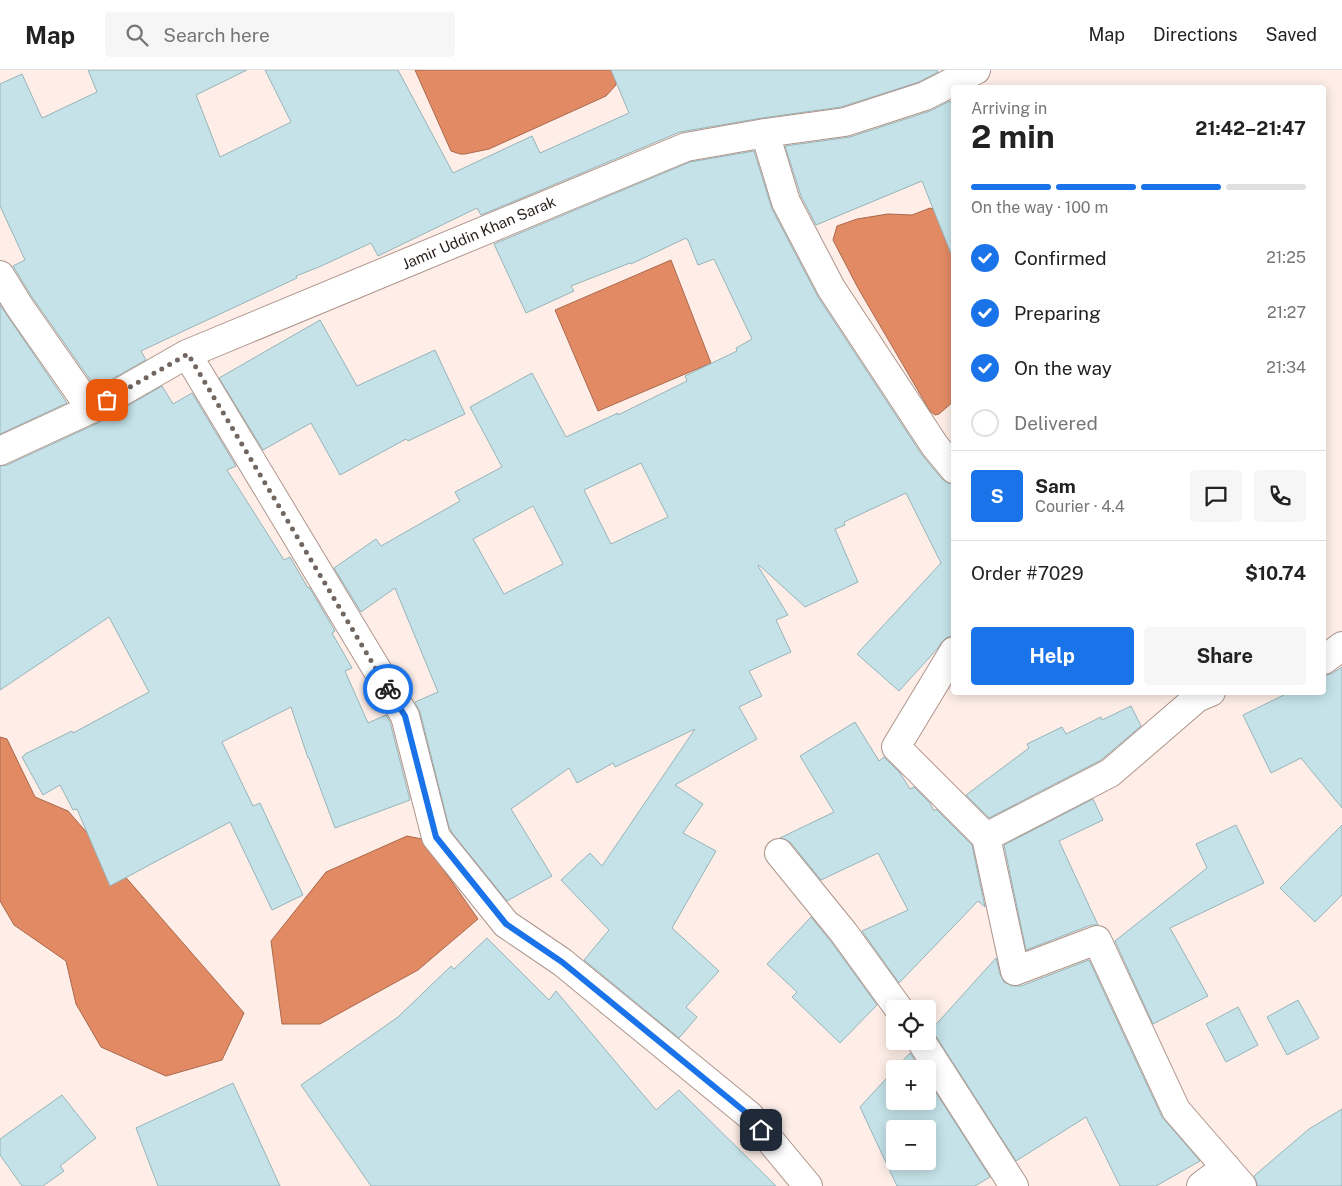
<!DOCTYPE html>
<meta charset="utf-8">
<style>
:root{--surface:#fff;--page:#f6f6f6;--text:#222;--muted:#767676;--line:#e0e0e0;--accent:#1a73e8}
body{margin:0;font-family:"Public Sans",sans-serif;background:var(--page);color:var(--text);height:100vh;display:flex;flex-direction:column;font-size:19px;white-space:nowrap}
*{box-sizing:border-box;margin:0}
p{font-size:16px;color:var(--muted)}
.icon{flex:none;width:28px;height:28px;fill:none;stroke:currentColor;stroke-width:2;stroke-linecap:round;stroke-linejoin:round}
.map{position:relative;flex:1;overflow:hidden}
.details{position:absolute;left:951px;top:15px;width:375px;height:610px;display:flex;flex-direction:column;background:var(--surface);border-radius:5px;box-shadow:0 2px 12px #0003}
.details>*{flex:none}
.controls{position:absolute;left:886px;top:930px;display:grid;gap:10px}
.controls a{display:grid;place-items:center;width:50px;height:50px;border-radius:5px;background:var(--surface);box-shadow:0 2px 12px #0003;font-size:25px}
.pin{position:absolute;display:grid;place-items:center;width:42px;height:42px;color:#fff;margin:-21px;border-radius:10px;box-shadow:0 2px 8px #0006}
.courier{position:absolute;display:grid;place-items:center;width:50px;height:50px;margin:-25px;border:4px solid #1a73e8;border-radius:50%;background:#fff;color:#222;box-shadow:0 1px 6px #0007}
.summary em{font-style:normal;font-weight:700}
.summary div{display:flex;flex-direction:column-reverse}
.summary{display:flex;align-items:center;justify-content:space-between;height:85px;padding:0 20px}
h1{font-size:32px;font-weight:700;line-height:38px}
.bar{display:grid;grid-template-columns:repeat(4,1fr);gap:8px 5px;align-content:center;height:60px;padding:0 20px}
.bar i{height:6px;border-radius:4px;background:var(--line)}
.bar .selected{background:var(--accent)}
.bar p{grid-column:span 4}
.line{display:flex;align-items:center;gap:12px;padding:0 20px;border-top:1px solid var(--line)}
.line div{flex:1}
.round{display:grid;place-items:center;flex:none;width:52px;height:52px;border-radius:5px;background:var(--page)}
ol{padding:0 20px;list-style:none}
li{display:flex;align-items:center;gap:15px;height:55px}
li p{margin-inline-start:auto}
li .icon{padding:5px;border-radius:50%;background:var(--accent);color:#fff;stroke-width:4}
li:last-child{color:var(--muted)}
li i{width:28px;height:28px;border:2px solid var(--line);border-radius:50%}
.button{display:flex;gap:10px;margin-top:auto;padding:10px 20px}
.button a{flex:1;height:58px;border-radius:5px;background:var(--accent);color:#fff;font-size:20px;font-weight:700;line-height:58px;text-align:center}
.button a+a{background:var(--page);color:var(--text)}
header{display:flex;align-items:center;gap:30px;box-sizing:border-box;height:70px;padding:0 25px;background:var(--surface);border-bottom:1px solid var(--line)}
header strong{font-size:24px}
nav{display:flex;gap:28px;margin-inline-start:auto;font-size:18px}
.search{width:350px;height:45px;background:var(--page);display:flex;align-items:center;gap:12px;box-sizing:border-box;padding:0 18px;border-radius:5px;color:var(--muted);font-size:19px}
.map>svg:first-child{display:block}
</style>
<header>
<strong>Map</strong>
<div class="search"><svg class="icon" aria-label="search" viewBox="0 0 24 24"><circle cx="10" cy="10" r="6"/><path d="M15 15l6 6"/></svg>Search here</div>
<nav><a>Map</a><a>Directions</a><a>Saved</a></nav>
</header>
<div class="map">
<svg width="1342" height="1116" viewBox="0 0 1342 1116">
<rect width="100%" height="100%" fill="#feeee7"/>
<!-- water -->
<path fill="#e28a64" stroke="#a9694d" d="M415,0H617L616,15L606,26L489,79L465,84H460L451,81Z
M930,138L941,142L954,156V331L939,344L935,345L930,341L858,218L833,170L837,156L857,149L888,144L912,145Z
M671,190L711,293L598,341L555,240Z
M0,667L7,669L35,727L68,741L244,943L222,990L166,1006L101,977L76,934L66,891L14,855L0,831Z
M407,766L422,769L478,849L418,900L320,954H282L271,871L326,802Z"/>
<!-- building -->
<path fill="#c4e2e8" stroke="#96b4b9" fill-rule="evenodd" d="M88,0H247L196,25L220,87L291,52L265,0H398L453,103L532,66L540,83L629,43L611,0H937L938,2L919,12L841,37L762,48L680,62L481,145L477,138L378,186L371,173L319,197L296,206L297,208L141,281L146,290L96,318L32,227L13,196L25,190L0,136V14L22,4L42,48L97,22Z
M950,31L954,38V185L952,186L922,111L816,155L801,126L785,76L850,67L930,41Z
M754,81L772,139L818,227L922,385L942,409L948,413L954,414V565L946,568L941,573L938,578L899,621L857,584L941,493L906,423L844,452L845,455L835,459L858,512L805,537L759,495L758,496L788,545L776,550L791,582L749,601L762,626L739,637L757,669L675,715L703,734L683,763L716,781L672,858L719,901L686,937L697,947L679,968L584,890L609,860L561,810L590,783L602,796L695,659L615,697L613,693L577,713L569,698L511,739L552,806L507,831L453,764L449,757L420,642L415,632L438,622L395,518L361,542L334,498L376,469L381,476L460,431L455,422L502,397L470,337L532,303L566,367L618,343V345L687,311L685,306L737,281L736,278L752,269L714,189L698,195L688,170H687L686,168L631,194L630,193L571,216L574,221L526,243L494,174L690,92ZM641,393L668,447L611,474L584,420ZM533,436L563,494L504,524L473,469Z
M0,235L67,333L0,364Z
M320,250L357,316L435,280L465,344L408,371L406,369L340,405L311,353L263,380L219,308Z
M162,316L173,334L192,323L236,396L227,400L284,490L290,487L308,518L309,517L335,561L332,563L352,598L345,601L368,653L386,645L390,652L410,730L335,758L309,688H308L291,637L222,672L253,736L260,733L303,825L272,840L230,752L110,816L77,739L73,740L60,715L43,725L22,687L25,685V684L72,661L73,663L149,622L109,547L0,620V396L7,395L98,353Z
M1342,597V738L1301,688L1271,703L1243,645L1290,622H1324V606L1333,603Z
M1131,636L1141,656L1101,690L989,748L966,725L1029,678L1027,674L1062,657L1066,664L1101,647L1102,650Z
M855,652L879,691L884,687L900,703L910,719L914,717L930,733L934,741L936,739L972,775L985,837L978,831L899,913L862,861L908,840L878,783L821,810L791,773L785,769L780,768L834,742L800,686Z
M1093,729L1103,750L1059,771L1098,855H1091L1026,880L1004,775Z
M1236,755L1264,813L1170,858L1208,926L1153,954L1115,871L1207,798L1196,774Z
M1342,755V825L1315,852L1280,818Z
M811,847L832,873L877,935L840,973L792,927L797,922L767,894Z
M487,868L549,930L556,921L656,1040L679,1020L776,1116H371L301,1015L398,947L451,896L454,899Z
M996,888L1000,904L1004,912L1012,916H1021L1089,890L1162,1047L1200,1091L1156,1116H1120L1086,1047L1016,1091L934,963L931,960Z
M1298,930L1319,968L1287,985L1267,947Z
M1238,937L1258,975L1226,992L1206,954Z
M910,983L920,999H895Z
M895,999V1031H928V1010L990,1107L975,1116H897L860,1037ZM895,1059H928V1091H895Z
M233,1013L280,1116H158L136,1058Z
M62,1025L96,1068L60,1096L64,1101L43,1116H22L0,1085V1069Z
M1342,1039V1116H1257V1113L1254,1106L1309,1059Z"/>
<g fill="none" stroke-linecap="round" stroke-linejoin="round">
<!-- street casing -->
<g stroke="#ae958b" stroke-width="30">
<path id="street" d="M765,63L786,132L831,218L935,376L954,399
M0,205L19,236L91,339
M187,284L405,646L436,767L506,854L562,892L749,1045L808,1116
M0,381L91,339L187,284L686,77L765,63L845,52L925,26L976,0
M954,581L896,677L986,767L1015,901L1097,870L1176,1040L1242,1116
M1324,590L1342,576
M986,767L1110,703L1197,628L1211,622
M779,783L844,863L899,939
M921,971L1014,1116
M1201,1116L1226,1097"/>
</g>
<!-- street -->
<use href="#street" stroke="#fff" stroke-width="28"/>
</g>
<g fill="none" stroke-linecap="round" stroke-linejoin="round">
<!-- done -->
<path stroke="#716660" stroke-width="5" stroke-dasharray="0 9" d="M107,330L188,284L388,619"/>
<!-- route -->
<path stroke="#1a73e8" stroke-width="6" d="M388,619L405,646L436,767L506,854L562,892L749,1045L761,1060"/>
</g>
<g text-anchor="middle" stroke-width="4" stroke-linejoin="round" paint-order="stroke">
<!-- street labels -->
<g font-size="15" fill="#251c18" stroke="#fff">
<text transform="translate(479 163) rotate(-23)" y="5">Jamir Uddin Khan Sarak</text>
</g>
</g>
</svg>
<div class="controls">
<a><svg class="icon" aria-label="locate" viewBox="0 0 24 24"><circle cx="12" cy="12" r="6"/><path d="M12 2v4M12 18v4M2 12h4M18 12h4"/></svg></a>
<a>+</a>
<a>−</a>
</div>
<div class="pin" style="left:107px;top:330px;background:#ea580c"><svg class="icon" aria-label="bag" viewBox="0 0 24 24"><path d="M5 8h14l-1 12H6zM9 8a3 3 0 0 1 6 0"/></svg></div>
<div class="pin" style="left:761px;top:1060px;background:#1f2937"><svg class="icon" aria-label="home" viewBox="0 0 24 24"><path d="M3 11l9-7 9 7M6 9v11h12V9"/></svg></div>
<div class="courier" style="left:388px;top:619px"><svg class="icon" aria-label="bike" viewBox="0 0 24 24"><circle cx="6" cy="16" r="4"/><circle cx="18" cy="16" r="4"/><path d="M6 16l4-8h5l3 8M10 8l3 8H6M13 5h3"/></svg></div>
<section class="details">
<div class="summary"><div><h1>2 min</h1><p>Arriving in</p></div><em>21:42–21:47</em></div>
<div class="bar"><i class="selected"></i><i class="selected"></i><i class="selected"></i><i></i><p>On the way · 100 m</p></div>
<ol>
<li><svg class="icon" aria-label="check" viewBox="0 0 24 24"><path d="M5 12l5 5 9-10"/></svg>Confirmed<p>21:25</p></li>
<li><svg class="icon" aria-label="check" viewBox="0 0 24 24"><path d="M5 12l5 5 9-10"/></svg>Preparing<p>21:27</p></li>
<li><svg class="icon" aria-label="check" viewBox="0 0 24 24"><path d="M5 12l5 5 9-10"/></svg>On the way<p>21:34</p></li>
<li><i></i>Delivered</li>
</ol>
<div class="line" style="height:90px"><b class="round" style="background:var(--accent);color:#fff">S</b><div><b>Sam</b><p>Courier · 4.4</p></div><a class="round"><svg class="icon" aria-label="chat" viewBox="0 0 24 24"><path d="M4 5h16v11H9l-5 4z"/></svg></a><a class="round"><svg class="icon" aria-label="phone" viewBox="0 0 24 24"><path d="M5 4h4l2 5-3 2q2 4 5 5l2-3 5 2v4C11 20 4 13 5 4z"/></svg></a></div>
<div class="line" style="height:65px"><div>Order #7029</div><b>$10.74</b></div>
<div class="button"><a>Help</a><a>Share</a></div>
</section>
</div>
